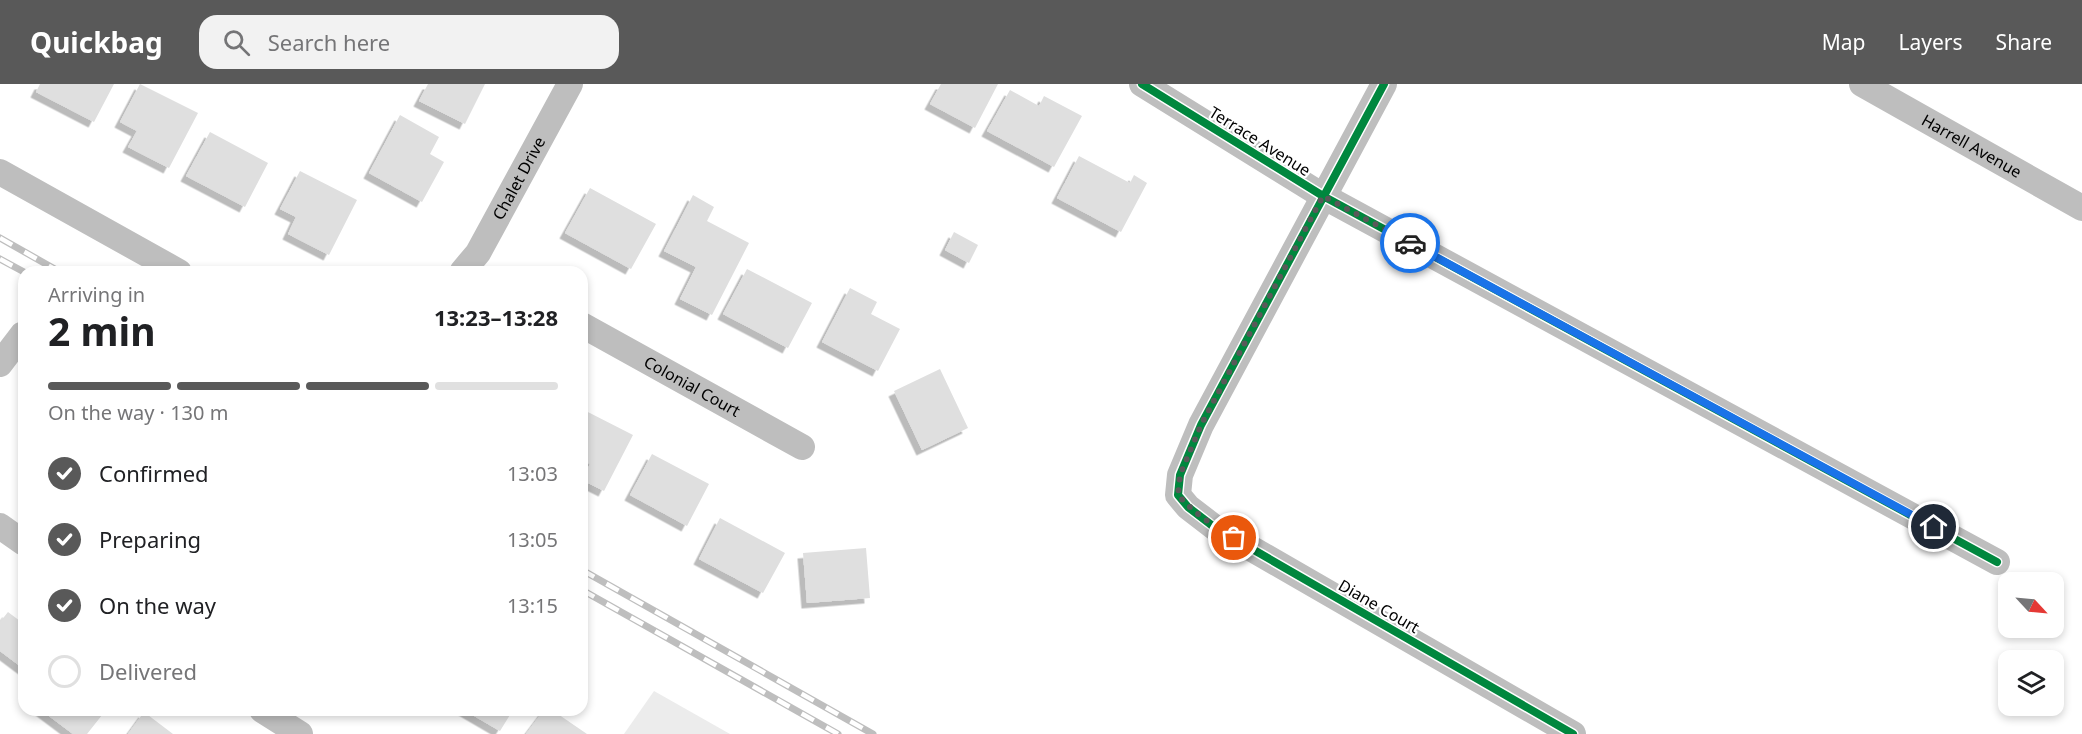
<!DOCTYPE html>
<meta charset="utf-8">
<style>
:root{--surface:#fff;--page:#f2f2f2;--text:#202124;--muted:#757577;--line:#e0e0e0;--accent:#595959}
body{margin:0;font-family:"Noto Sans",sans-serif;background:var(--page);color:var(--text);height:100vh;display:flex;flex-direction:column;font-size:22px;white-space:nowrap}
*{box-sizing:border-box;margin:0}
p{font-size:20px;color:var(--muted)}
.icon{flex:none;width:33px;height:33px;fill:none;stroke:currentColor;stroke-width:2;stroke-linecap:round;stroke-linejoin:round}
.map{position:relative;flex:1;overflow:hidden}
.side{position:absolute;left:18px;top:182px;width:570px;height:450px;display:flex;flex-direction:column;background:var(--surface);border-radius:18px;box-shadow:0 3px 9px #0003}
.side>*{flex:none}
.needle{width:39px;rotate:116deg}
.controls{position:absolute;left:1998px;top:488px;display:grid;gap:12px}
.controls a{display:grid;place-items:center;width:66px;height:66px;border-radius:12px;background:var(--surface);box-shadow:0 3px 9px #0003;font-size:30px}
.pin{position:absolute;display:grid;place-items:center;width:51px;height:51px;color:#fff;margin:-26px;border:3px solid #fff;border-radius:50%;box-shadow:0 2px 6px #0007}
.courier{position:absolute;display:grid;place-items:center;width:60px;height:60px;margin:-30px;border:4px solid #1a73e8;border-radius:50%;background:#fff;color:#222;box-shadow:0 2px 8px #0007}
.head em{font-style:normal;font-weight:700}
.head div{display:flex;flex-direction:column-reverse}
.head{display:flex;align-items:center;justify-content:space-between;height:102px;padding:0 30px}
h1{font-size:39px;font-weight:700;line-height:45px}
.bar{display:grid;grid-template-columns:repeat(4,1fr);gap:9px 6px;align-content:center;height:72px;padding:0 30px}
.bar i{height:8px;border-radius:4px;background:var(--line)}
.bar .active{background:var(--accent)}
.bar p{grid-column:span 4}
ol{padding:0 30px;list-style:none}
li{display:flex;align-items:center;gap:18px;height:66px}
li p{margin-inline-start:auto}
li .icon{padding:6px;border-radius:50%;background:var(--accent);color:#fff;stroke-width:4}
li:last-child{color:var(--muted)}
li i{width:33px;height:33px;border:3px solid var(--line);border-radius:50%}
header{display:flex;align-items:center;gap:36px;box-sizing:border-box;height:84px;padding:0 30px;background:var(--accent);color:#fff}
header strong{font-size:28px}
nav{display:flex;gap:33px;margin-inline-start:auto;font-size:21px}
.search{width:420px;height:54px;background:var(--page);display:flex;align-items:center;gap:15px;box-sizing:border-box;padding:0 21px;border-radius:18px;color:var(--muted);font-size:22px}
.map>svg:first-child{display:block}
</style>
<header>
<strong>Quickbag</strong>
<div class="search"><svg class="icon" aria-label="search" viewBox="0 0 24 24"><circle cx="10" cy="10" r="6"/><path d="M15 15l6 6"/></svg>Search here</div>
<nav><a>Map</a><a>Layers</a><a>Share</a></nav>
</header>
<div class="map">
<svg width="2082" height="650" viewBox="0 0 2082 650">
<defs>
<filter id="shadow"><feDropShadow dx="-5.5" dy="5.5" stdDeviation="0" flood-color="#0004"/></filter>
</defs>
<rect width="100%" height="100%" fill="#fff"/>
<!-- green -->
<path fill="#ececec" d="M654,607L730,650H624Z"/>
<!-- building -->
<path fill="#dfdfdf" filter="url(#shadow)" d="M40,0H114L94,38L36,8Z
M140,0L198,29L169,84L128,63L137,47L120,38Z
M428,0H485L465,40L419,17Z
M941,0H998L975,44L930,20Z
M1010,6L1039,22L1044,12L1082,32L1054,83L987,47Z
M400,31L439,53L430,70L444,78L422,118L369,89Z
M210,48L268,79L245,123L186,92Z
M1079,72L1130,99L1134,91L1147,99L1121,148L1057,114Z
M300,87L357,116L329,171L288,150L296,133L280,125Z
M590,104L656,140L631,185L565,149Z
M693,111L714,123L707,137L749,159L712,231L680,215L696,183L664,167Z
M954,148L978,161L969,179L945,166Z
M747,185L812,219L788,264L723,230Z
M850,204L877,218L871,230L900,245L878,287L822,258Z
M940,285L968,344L922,366L894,307Z
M582,325L633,351L604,407L582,396L590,380L582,375Z
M652,370L709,400L687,442L630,411Z
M720,434L785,469L763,509L699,475Z
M866,464L870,514L807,519L803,469Z
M8,528L24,540V585L0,567V538Z
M41,626H106L87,650H73Z
M464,626H513L500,647Z
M544,626H552L587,650H526Z
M144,628L173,650H128Z"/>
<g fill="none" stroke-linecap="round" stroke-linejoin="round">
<!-- street -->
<g stroke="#bebebe" stroke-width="26">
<path d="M1142,0L1323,112L1997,478"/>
<path d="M1384,0L1201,341L1180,391L1178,411L1188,423L1214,443L1573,650"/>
<path id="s1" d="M1862,0L2082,124"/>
<path d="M0,88L179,188"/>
<path id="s2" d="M462,188L478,169L570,0"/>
<path id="s3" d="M582,241L802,363"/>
<path d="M0,280L22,251"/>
<path d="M0,442L24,459"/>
<path d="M262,626L300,650"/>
</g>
<!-- rail casing -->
<g stroke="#bebebe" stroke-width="7">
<path id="rail" d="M0,154L60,188
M0,175L24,188
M582,486L873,650
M582,506L838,650"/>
</g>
<!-- rail -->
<use href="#rail" stroke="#fff" stroke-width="4.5" stroke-dasharray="14" stroke-linecap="butt"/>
<!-- cycleway casing -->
<g stroke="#fff" stroke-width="11">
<path id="cycleway" d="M1142,0L1323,112L1997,478
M1384,0L1201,341L1180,391L1178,411L1188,423L1214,443L1573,650"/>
</g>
<!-- cycleway -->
<use href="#cycleway" stroke="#00873e" stroke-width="8"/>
</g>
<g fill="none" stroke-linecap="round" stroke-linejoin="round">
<!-- done -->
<path stroke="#595959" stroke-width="6" stroke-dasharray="0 10.8" d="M1234,454C1213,442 1194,429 1178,411L1180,391L1201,341L1323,112L1410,159"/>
<!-- route -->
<path stroke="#1a73e8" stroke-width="8" d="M1410,159L1934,443"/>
</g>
<g text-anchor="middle" stroke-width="4.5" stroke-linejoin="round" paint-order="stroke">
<!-- street labels -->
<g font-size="16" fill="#000" stroke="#fff">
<text transform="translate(1260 57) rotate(32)" y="6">Terrace Avenue</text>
<text dy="6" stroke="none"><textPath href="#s1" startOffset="126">Harrell Avenue</textPath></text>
<text dy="6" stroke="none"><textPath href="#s2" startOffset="110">Chalet Drive</textPath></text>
<text dy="6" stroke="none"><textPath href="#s3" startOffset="126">Colonial Court</textPath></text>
<text transform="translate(1379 522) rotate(30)" y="6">Diane Court</text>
</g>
</g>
</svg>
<div class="controls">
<a><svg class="needle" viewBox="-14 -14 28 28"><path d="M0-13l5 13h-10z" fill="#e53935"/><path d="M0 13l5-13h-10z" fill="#757577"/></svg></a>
<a><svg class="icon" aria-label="layers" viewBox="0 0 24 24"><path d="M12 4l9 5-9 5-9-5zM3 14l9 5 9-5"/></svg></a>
</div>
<div class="pin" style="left:1234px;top:454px;background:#ea580c"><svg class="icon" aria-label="bag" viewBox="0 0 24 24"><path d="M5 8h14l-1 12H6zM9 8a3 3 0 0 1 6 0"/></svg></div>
<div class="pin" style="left:1934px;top:443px;background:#1f2937"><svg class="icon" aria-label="home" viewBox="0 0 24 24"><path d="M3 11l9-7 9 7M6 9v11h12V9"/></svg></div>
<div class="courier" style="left:1410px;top:159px"><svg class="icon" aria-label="car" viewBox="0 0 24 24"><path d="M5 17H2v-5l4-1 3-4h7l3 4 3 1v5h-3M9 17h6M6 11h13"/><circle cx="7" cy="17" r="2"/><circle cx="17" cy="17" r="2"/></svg></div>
<section class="side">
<div class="head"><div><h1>2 min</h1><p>Arriving in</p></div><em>13:23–13:28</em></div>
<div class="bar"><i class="active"></i><i class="active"></i><i class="active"></i><i></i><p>On the way · 130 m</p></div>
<ol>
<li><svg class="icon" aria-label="check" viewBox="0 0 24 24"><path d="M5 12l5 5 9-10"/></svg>Confirmed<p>13:03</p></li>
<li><svg class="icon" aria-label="check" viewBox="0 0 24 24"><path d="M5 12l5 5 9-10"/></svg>Preparing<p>13:05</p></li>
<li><svg class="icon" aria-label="check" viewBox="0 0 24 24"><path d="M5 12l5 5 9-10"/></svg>On the way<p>13:15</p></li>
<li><i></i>Delivered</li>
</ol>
</section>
</div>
